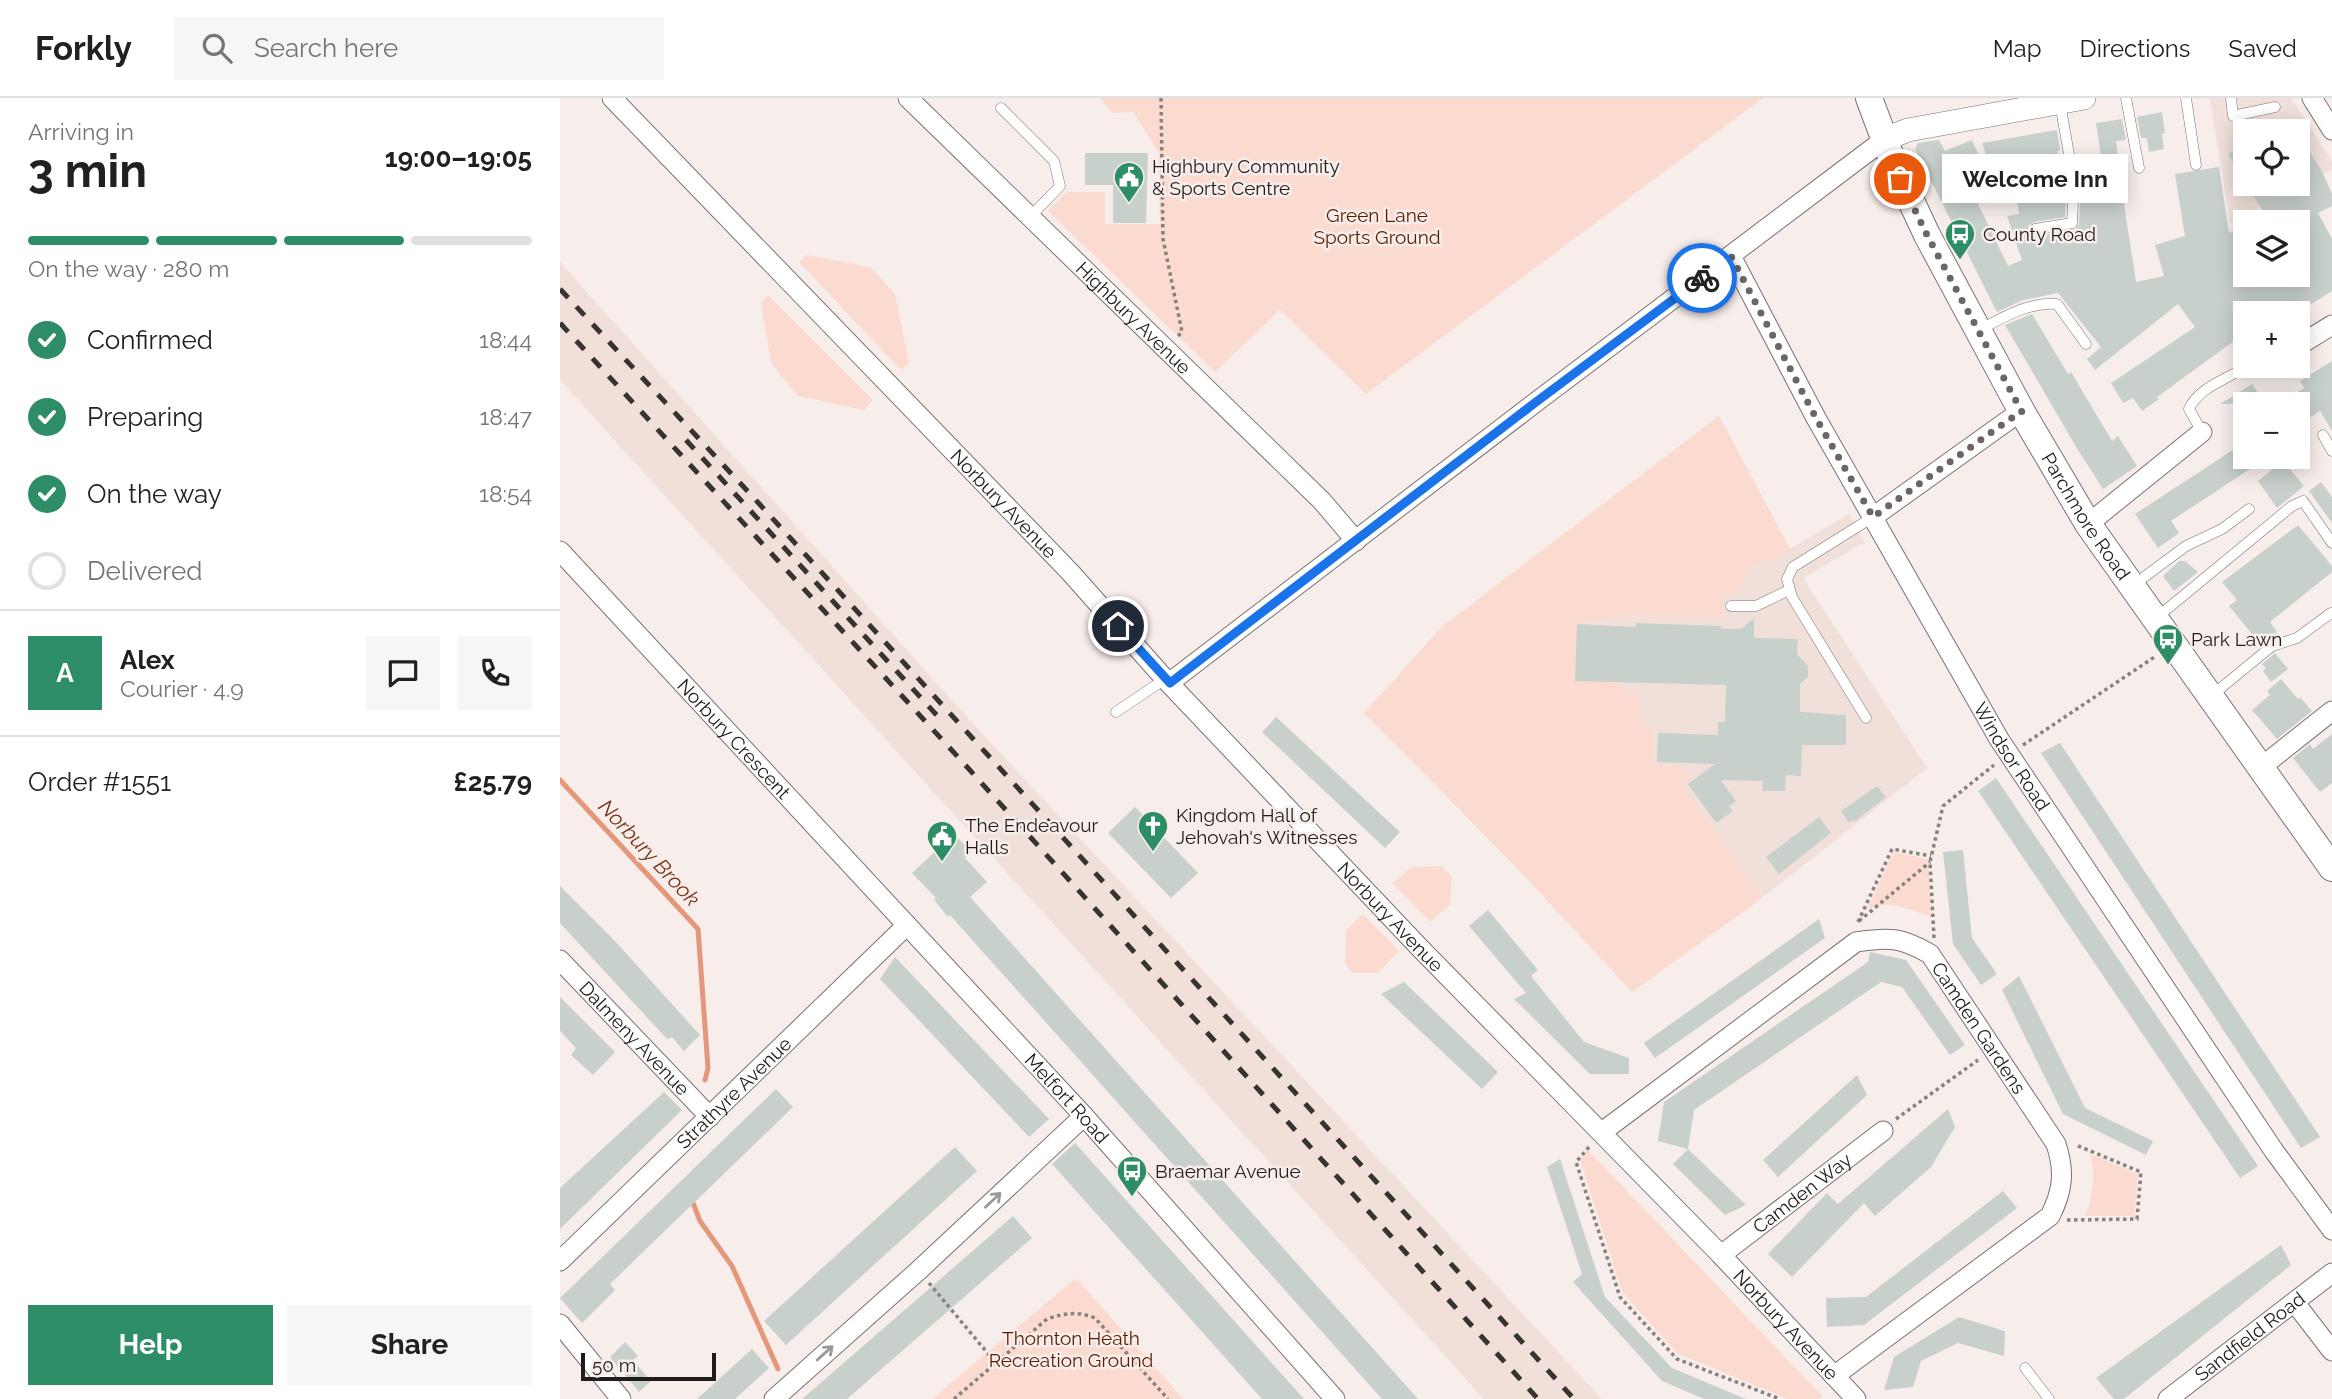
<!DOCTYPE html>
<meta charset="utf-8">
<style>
:root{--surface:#fff;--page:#f6f6f6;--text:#202124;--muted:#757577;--line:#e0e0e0;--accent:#2d8d66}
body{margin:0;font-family:Raleway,sans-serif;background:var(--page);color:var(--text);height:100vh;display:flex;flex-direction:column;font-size:26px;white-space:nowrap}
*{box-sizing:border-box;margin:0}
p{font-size:23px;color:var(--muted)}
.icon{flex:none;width:38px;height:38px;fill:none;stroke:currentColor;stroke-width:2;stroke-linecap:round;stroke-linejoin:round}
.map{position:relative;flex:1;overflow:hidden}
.details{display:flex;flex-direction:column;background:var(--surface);width:560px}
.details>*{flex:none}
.buttons{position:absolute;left:1673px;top:21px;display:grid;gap:14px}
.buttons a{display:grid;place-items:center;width:77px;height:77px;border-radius:0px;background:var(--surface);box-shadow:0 4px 18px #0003;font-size:35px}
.scale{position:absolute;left:21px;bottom:18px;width:135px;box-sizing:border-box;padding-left:7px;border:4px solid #1f1c1b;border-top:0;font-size:19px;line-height:24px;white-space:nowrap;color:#1f1c1b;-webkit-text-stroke:5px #f7eeeb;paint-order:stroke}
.pin{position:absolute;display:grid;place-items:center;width:60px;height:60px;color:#fff;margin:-30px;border:4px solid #fff;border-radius:50%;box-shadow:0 2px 7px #0007}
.courier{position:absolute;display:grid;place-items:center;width:70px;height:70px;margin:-35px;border:5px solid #1a73e8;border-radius:50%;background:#fff;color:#222;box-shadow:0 2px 9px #0007}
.bubble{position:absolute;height:49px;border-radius:0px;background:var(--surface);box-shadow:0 4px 18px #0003;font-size:23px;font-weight:700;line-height:49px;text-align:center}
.overview em{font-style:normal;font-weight:700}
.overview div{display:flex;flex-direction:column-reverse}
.overview{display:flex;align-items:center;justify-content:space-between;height:119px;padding:0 28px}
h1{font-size:46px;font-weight:700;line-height:52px}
.bar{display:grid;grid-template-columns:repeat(4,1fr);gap:10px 7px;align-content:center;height:84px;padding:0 28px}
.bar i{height:9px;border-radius:5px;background:var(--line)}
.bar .on{background:var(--accent)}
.bar p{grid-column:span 4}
.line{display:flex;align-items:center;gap:18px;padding:0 28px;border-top:2px solid var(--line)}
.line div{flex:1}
.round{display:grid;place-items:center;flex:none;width:74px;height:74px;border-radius:0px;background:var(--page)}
ol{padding:0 28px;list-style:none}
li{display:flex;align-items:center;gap:21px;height:77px}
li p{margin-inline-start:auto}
li .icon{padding:7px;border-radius:50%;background:var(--accent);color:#fff;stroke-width:4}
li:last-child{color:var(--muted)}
li i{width:38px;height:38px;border:4px solid var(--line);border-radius:50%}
.action{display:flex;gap:14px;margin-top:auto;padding:14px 28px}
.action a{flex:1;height:80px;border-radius:0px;background:var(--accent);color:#fff;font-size:28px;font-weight:700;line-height:80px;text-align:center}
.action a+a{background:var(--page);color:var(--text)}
header{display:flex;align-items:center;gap:42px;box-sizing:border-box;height:98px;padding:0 35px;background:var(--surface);border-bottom:2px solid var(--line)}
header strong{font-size:33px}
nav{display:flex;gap:38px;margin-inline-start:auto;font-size:24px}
.search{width:490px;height:63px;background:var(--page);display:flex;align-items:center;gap:18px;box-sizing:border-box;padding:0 24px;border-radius:0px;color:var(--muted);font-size:26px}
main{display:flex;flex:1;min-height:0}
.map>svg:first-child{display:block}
</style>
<header>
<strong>Forkly</strong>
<div class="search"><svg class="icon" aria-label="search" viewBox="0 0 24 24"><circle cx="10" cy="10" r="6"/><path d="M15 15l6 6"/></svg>Search here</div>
<nav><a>Map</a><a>Directions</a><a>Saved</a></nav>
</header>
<main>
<section class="details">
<div class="overview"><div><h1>3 min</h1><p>Arriving in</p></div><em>19:00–19:05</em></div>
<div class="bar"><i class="on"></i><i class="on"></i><i class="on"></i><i></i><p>On the way · 280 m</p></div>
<ol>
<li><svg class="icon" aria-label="check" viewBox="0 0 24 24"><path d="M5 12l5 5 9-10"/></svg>Confirmed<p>18:44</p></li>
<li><svg class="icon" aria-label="check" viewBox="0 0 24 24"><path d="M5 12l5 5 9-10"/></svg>Preparing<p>18:47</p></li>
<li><svg class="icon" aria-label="check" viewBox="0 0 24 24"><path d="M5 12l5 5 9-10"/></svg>On the way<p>18:54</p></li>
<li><i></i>Delivered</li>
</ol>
<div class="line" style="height:126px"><b class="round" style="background:var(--accent);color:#fff">A</b><div><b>Alex</b><p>Courier · 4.9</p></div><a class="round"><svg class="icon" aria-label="chat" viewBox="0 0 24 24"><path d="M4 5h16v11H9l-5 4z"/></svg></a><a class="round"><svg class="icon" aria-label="phone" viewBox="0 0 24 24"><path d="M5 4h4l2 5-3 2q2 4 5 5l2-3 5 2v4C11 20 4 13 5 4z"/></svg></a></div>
<div class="line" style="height:91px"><div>Order #1551</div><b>£25.79</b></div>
<div class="action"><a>Help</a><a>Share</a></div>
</section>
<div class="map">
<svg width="1772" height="1301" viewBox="0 0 1772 1301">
<rect width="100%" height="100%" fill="#f7eeeb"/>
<!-- built -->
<path fill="#f1e0da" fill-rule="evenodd" d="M1650,0H1731L1772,63V71L1670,125ZM1685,33H1738V86H1685Z
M0,164L405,617L1042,1301H924L0,282Z
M1159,318L1230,451L1289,416L1305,444L1243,480L1367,670L1202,800L1072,894L962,775L804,615L883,528Z"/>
<!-- green -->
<path fill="#fbdbcf" d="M540,0H1203L806,296L720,212L655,274L488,113L506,94H545V126H600L599,55L573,14L552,15Z
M247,157L310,169L335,196L349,265L341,272L239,164Z
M208,197L313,302L304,312L238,298L211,265L201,205Z
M1159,318L1230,451L1208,464L1201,463L1190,468L1187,472L1184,484L1171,497H1163L1164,520L1069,518L1017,525L1014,583L1056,584L1078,599C1078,618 1076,621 1093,631V667L1122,668L1132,680L1122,687L1202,800L1072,894L962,775L804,615L883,528Z
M1333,754L1368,761L1371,819C1352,812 1326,800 1307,812Z
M882,768L892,779L890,806L870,824L833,785L851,769Z
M803,816L839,853L818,875H792L785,864L786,832Z
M1027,1051L1263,1299L1258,1301H1227L1117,1255L1062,1194L1020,1062Z
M1530,1056L1578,1076L1575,1118H1525C1533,1096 1536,1079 1530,1056Z
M516,1180L623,1301H372Z"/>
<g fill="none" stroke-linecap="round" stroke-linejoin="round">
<!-- stream -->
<path stroke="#e3977b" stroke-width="5" d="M0,682L138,831L148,970L145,982
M131,1100L140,1123L172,1168L218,1271"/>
</g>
<!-- building -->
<path fill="#c8d0cc" d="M1602,14L1605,35L1602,36L1604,51L1589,54L1587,40H1581L1577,19Z
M1562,21L1566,42L1556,43L1558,60L1542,64L1536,25Z
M1497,32L1500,52L1497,53L1499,63L1486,65L1485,62L1456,67L1459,82L1437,89L1422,45Z
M1738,36L1762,73L1772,96V108L1758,115L1772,141V193L1737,215H1685V235L1597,299L1599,301L1582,313L1573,300L1563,305L1551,285L1635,229L1618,206L1535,272L1527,261L1541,249L1498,195L1463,202L1437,214L1355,51L1358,45L1379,42L1385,53L1412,42L1419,58L1399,67L1448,168L1462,162L1447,118L1459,116L1456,95L1497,88L1498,96L1506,95L1505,119L1474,124L1468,128L1469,135L1476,138L1516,131L1519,125L1521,93L1561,86L1576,184L1604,178L1595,147L1625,138L1615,76L1659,69L1669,135L1685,126V177H1738V115L1720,124H1710L1686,86H1738Z
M1681,48L1685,56V84L1668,56Z
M525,55H588L586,125H553V87H525Z
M1472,216L1508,276L1511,274L1552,343L1558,338L1577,368L1543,391L1518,352L1445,227Z
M1772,263V333L1760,313L1746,322L1731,298L1744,290L1740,283Z
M1692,286L1706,306H1660Z
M1685,344V359L1693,369L1611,423L1619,435L1598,450L1575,416Z
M1723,363L1744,388L1717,410L1698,383Z
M1761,384L1772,399V425L1749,393Z
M1738,427L1772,468V474L1710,524L1717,534L1701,547L1669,508L1677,502L1662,484Z
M1619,463H1625L1638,474L1614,493L1603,478Z
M1194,520V540L1238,541L1237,556L1248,568V579L1240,586V614L1286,617V647H1242L1241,678L1226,677L1225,693H1202L1203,683L1161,682L1176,703L1169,708L1173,713L1156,725L1128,686L1155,666L1097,664L1098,635L1158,637V624H1165L1166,587L1015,583L1017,526L1076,529V525L1161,528V531H1181Z
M1715,555L1728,571L1711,584L1703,573L1706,570L1702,566Z
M1721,581L1738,601L1740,599L1752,613L1717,641L1692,612L1710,597L1707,593Z
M716,619L840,734L825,750L702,634Z
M1772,636V685L1760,694L1733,660L1750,646L1753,651Z
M1500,645L1760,1039L1741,1050L1481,655Z
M1436,680L1698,1068L1680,1080L1418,693Z
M1317,688L1326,699L1294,724L1293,722L1289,725L1281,713Z
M575,709L638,775L611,800L548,735Z
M1259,719L1271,735L1219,776L1206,759Z
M394,736L411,754L405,760L427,784L410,799L858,1301H822L390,817L388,819L374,802L376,800L352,775Z
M1403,752L1412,840L1437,876L1421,887L1393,846L1383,754Z
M0,788L54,842L140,937L124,953L112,939L107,941L0,825Z
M928,812L978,872L971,878L1024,944L1069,960V976H1030L954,901L966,895L909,828Z
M1259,821L1265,840L1095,960L1084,945Z
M1310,854L1346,862L1405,947L1390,957L1342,889L1321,884L1134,1012L1128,1051L1098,1043L1104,1004L1308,864Z
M335,859L489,1021L469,1039L320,881Z
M1459,878L1525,1010L1593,1043L1586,1057L1503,1016L1442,892Z
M844,884L938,974L922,991L821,896Z
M0,899L55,954L33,977L11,957L16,950L0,933Z
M1297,977L1307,997L1218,1079L1203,1062Z
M216,991L233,1009L50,1186L55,1192L22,1225L0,1200Z
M104,994L122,1012L0,1131V1090Z
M1388,1011L1395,1029L1371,1069L1315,1118L1304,1105L1232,1179L1208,1156L1267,1095L1278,1106Z
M515,1045L744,1301H702L492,1066Z
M395,1049L417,1073L226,1247L204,1223Z
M1128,1051L1186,1107L1165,1117L1113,1066Z
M1000,1061L1045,1199L1112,1270L1186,1301H1144L1102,1283L1013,1184L1022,1176L987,1069Z
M1443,1093L1457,1110L1304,1227L1267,1229L1266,1200L1306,1199Z
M453,1118L472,1140L287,1301H242Z
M1721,1147L1731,1167L1564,1301H1554L1536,1280Z
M1399,1219L1445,1233L1444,1258L1398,1245L1361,1263L1353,1289L1324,1292L1334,1259Z
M65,1244L78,1258L73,1262L91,1283L79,1294L50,1259Z
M192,1251L209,1270L175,1301H137Z"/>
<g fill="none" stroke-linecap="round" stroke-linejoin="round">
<!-- service casing -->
<g stroke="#7a7370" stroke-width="11">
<path id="service" d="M1566,0L1579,70
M1626,0L1636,67
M1671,0L1673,18L1715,9
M441,10L494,63L500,88L470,119
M1475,131L1512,125L1514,85L1500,5
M1419,232C1444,219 1468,204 1497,206L1526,246
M1642,334L1629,311C1637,293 1657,285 1675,275
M1763,337L1772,353
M1572,488L1626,448L1662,431L1689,411
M1171,508H1196L1229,492
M1595,521L1732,408L1743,403L1772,445
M1650,599L1712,548L1737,540L1771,515
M556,614L605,581
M1306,620L1232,499L1227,481L1233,469L1313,419
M1465,1270L1489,1301"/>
</g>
<!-- minor casing -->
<g stroke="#7a7370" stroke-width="21">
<g id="minor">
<path id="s1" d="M52,0L510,474L605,581L860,850L1161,1157L1296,1301"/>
<path id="s2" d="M348,0L762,403L796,443"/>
<path d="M1752,0L1772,32"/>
<path id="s3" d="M1171,158L1256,320L1439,641L1714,1053L1772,1132"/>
<path d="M1738,248L1772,227"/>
<path d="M1313,419L1450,321L1462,314"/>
<path d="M1528,426L1642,334"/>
<path id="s4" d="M0,453L524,1018L775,1301"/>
<path d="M609,585L976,304L1325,41"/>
<path d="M1700,670L1772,613"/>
<path id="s5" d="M0,862L150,1019"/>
<path id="s6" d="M1042,1034L1296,844C1329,839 1341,839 1370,856L1496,1046C1505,1073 1503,1093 1490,1118L1274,1278"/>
<path id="s7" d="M1161,1157L1323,1033"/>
<path id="s8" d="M0,1163L347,827"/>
<path d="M1735,1205L1772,1253"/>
<path d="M0,1226L61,1301"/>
<path d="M214,1301L358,1173L524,1018"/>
<path id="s9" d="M1608,1301L1772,1175"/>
</g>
</g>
<!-- tertiary casing -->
<g stroke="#7a7370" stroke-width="24">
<path id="tertiary" d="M1325,41L1348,32L1524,0"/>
</g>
<!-- secondary casing -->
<g stroke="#7a7370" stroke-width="28">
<g id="secondary">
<path id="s10" d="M1309,0L1333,64L1367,137L1462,314L1528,426L1772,770"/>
</g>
</g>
<!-- path -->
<path stroke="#87817f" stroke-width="3.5" stroke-dasharray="3.5 3.5" stroke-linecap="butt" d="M601,0L603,141L622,234L617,239
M1463,647L1596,558
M1299,823L1370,764
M1298,824L1332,751L1371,758
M1374,840L1370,764L1383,708L1434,667
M1336,1021L1418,962
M1029,1049L1016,1064L1060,1199L1117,1261L1220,1301
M1507,1122L1577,1121L1581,1074L1516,1047
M369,1185L435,1264
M394,1301L487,1221C505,1215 518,1213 535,1220L608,1301"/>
<!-- service -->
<use href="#service" stroke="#fff" stroke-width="10"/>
<!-- minor -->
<use href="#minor" stroke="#fff" stroke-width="19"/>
<!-- tertiary -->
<use href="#tertiary" stroke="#fff" stroke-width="23"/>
<!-- secondary -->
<use href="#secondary" stroke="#fff" stroke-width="26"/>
<!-- rail -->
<path stroke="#363331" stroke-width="5" stroke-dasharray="12 12" stroke-linecap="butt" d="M0,191L193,399L1014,1301
M0,225L398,659L978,1301
M126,342L383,624"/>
</g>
<!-- one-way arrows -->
<defs><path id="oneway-shaft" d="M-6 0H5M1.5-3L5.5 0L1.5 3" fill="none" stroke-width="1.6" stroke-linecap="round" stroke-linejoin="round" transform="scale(1.75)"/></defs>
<g stroke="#9a9998">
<use href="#oneway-shaft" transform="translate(433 1102) rotate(-43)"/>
<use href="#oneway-shaft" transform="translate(265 1255) rotate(-42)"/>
</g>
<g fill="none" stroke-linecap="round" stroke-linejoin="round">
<!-- done -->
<path stroke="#6b6664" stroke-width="7" stroke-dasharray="0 12.6" d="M1142,180L1171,158L1256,320L1313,419L1450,321L1462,314L1367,137L1340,81"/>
<!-- route -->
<path stroke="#1a73e8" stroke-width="9" d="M558,528L610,585L976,304L1142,180"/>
</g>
<!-- icons -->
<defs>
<g id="civic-pin" transform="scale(1.575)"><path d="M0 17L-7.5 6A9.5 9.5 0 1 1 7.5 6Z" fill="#2d8d66" stroke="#f7eeeb"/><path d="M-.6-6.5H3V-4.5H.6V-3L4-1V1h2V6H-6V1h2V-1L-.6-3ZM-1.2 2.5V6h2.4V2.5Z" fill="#fff"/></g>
<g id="bus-pin" transform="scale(1.575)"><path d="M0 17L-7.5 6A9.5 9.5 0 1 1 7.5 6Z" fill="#2d8d66" stroke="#f7eeeb"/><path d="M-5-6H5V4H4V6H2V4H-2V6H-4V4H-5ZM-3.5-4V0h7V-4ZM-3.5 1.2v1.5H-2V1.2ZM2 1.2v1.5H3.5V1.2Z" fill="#fff"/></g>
<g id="church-pin" transform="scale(1.575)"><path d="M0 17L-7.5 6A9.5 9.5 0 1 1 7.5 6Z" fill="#2d8d66" stroke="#f7eeeb"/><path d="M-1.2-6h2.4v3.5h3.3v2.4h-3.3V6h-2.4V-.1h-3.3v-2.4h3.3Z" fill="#fff"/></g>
</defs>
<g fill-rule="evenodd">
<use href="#civic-pin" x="569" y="79"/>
<use href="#bus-pin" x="1400" y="136"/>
<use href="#bus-pin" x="1608" y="541"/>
<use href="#church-pin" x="593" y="728"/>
<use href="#civic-pin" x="382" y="738"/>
<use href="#bus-pin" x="572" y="1073"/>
</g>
<g text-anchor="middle" stroke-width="5" stroke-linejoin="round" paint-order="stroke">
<!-- poi labels -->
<g font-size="19" fill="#1f1c1b" stroke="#f7eeeb" text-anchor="start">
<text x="592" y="75">Highbury Community<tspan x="592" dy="22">&amp; Sports Centre</tspan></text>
<text x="1423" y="143">County Road</text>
<text x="1631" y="548">Park Lawn</text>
<text x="616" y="724">Kingdom Hall of<tspan x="616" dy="22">Jehovah's Witnesses</tspan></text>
<text x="405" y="734">The Endeavour<tspan x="405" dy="22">Halls</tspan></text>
<text x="595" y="1080">Braemar Avenue</text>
</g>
<!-- park labels -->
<g font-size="19" fill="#5e1b00" stroke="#f7eeeb">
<text x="817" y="124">Green Lane<tspan x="817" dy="22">Sports Ground</tspan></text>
<text x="511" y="1247">Thornton Heath<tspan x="511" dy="22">Recreation Ground</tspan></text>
</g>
<!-- street labels -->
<g font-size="19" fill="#1f1c1b" stroke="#f7eeeb">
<text dy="7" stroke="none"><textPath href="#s2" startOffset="315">Highbury Avenue</textPath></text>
<text dy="7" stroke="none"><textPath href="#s1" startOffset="564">Norbury Avenue</textPath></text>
<text dy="7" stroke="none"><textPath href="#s10" startOffset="472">Parchmore Road</textPath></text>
<text dy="7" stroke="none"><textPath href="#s4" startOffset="256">Norbury Crescent</textPath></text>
<text dy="7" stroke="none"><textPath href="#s3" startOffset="574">Windsor Road</textPath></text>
<text dy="7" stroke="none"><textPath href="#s1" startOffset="1130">Norbury Avenue</textPath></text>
<text dy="7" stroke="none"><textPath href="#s6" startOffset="483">Camden Gardens</textPath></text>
<text dy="7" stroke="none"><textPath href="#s5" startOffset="108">Dalmeny Avenue</textPath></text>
<text dy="7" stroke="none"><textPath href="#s8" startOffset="242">Strathyre Avenue</textPath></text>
<text dy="7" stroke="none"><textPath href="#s4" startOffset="746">Melfort Road</textPath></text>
<text dy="7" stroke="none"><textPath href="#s7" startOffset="102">Camden Way</textPath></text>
<text dy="7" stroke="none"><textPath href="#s1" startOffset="1698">Norbury Avenue</textPath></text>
<text dy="7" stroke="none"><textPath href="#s9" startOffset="103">Sandfield Road</textPath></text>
</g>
<!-- water labels -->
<g font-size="21" font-style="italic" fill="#793419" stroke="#f7eeeb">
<text transform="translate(89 755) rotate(47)" y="7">Norbury Brook</text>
</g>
</g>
</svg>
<div class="buttons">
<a><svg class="icon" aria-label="locate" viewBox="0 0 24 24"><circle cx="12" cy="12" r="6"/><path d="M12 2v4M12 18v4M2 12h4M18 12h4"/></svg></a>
<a><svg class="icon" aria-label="layers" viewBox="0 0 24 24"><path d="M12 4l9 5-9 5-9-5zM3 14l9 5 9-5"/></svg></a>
<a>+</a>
<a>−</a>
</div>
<div class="scale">50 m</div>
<div class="pin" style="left:1340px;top:81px;background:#ea580c"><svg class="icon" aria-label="bag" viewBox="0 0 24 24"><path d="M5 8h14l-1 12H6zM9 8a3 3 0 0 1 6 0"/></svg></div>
<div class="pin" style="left:558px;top:528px;background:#1f2937"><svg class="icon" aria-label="home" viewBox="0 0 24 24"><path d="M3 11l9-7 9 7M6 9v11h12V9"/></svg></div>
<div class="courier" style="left:1142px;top:180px"><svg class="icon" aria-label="bike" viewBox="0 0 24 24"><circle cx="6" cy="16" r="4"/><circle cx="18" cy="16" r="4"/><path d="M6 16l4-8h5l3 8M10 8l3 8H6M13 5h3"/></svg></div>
<div class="bubble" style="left:1382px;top:56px;width:186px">Welcome Inn</div>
</div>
</main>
